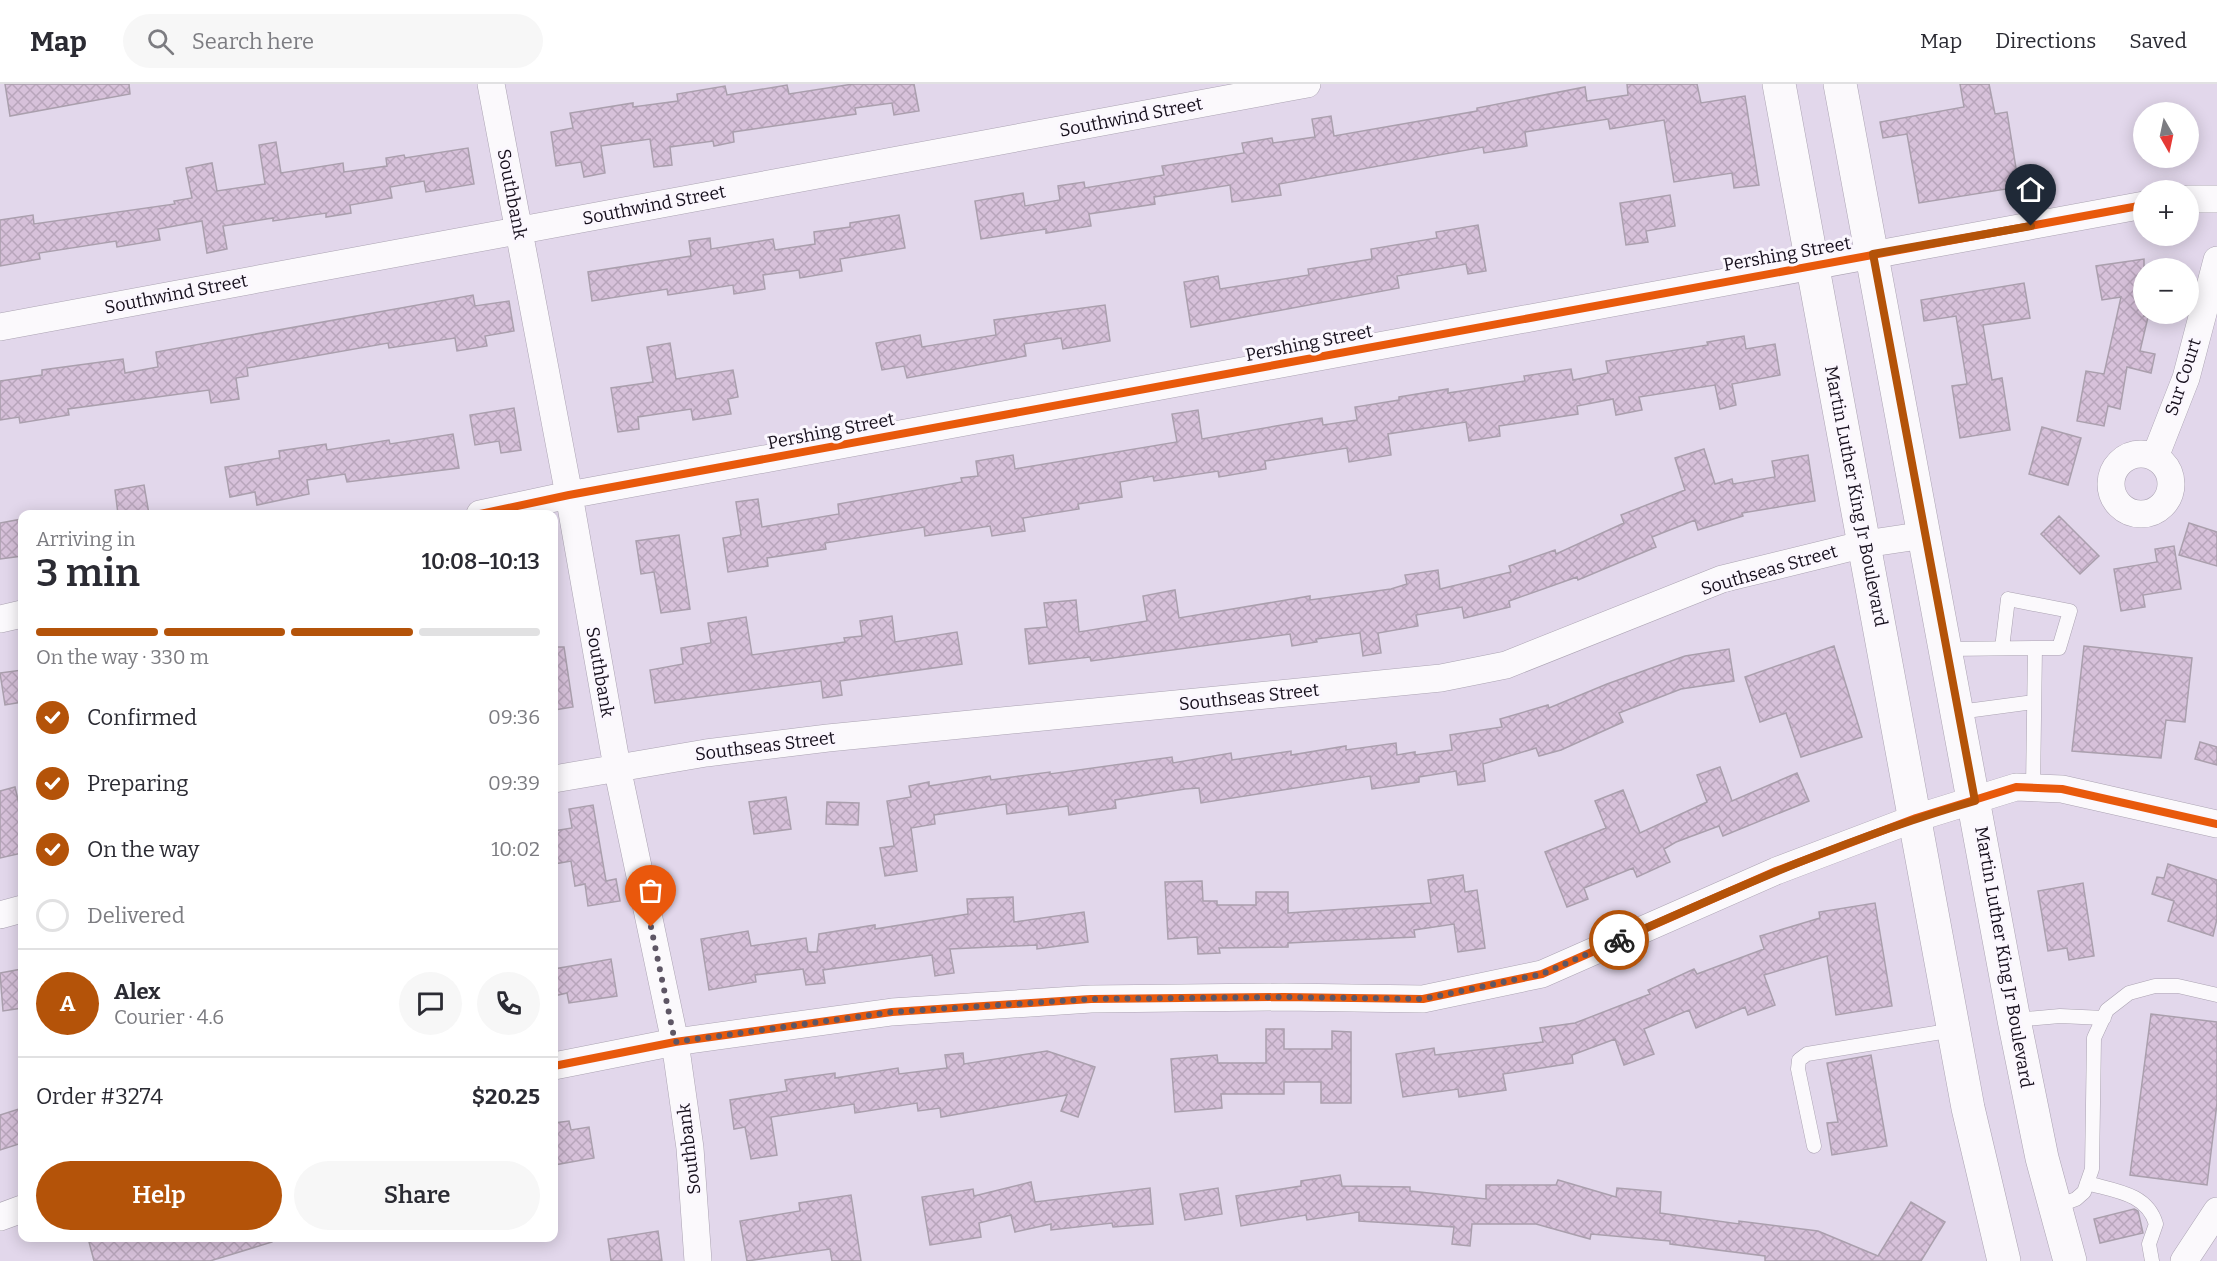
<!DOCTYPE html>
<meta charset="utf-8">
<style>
:root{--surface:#fff;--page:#f7f7f7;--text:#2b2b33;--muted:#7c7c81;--line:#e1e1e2;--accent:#b45309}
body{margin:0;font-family:Bitter,serif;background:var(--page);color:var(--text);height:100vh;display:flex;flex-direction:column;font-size:22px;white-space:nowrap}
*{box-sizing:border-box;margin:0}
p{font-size:20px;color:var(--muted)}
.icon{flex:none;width:33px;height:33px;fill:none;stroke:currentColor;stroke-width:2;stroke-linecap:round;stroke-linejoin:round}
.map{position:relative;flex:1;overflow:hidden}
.panel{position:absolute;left:18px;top:426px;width:540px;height:732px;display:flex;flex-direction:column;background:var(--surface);border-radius:12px;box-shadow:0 3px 15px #0003}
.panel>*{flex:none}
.needle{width:39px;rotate:171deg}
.tools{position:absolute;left:2133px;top:18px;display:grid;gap:12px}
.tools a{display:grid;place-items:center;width:66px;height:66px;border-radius:50%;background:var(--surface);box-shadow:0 3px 15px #0003;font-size:30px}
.pin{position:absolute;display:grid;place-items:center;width:51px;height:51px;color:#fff;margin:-62px -26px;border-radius:50% 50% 50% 0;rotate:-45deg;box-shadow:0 0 6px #0007}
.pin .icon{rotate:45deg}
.courier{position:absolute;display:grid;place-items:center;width:60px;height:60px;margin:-30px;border:4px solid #b45309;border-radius:50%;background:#fff;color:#222;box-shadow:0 2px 8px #0007}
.overview em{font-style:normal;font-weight:600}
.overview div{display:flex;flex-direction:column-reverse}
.overview{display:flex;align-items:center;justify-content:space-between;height:102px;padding:0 18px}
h1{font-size:39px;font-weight:600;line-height:45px}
.bar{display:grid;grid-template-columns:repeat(4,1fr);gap:9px 6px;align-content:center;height:72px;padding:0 18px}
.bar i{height:8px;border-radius:4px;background:var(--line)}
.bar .on{background:var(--accent)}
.bar p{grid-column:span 4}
.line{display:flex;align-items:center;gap:15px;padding:0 18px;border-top:2px solid var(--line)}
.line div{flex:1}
.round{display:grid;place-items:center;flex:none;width:63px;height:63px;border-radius:32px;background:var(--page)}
ol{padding:0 18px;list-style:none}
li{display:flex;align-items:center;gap:18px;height:66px}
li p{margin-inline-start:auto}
li .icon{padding:6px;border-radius:50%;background:var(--accent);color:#fff;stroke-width:4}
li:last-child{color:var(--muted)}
li i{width:33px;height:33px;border:3px solid var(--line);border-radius:50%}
.primary-button{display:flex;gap:12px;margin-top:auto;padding:12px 18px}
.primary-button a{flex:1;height:69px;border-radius:36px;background:var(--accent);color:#fff;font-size:24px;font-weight:600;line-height:69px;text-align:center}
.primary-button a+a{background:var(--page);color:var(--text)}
header{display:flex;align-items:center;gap:36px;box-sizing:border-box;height:84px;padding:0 30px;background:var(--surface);border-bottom:2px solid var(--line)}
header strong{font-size:28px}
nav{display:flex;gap:33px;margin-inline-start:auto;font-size:21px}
.search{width:420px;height:54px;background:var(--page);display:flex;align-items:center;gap:15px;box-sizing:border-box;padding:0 21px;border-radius:33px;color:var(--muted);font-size:22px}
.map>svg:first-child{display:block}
</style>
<header>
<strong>Map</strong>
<div class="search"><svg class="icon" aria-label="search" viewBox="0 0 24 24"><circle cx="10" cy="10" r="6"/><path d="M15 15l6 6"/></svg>Search here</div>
<nav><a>Map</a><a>Directions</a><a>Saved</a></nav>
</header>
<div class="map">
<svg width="2217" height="1177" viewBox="0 0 2217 1177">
<defs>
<pattern id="building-cross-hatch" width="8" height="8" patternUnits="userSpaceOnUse" patternTransform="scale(1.5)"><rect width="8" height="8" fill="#d7c1da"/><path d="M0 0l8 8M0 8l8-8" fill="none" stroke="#b8a5bb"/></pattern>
</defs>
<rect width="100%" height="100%" fill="#e2d7eb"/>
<!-- building -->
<path fill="url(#building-cross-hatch)" stroke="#aa9fad" stroke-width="1.5" d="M5,0H129L130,10L10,32Z
M853,0H914L919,27L894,31L892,19L855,24L856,30L733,48L734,58L714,62L713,57L670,63L672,81L654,83L650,55L601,62L605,89L584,93L581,78L556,82L551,48L573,44L570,29L633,19V23L678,17L677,10L725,2L727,11L787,1L789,10Z
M1627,0H1697L1701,19L1745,12L1759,101L1734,104L1732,89L1674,98L1664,36L1610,45L1608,35L1525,48L1527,62L1484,69L1483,63L1279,100L1281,111L1232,118L1230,101L1154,113L1155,120L1089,130L1091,142L1046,149V145L981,155L975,117L1023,109L1025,122L1060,116L1058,102L1084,98L1085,104L1164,91L1162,82L1244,69L1242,59L1272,54L1273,59L1315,53L1312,35L1331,32L1334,52L1477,27V24L1585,3L1587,17L1628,11Z
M1960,0H1989L1995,30L2007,28L2019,103L1919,119L1907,50L1883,54L1880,38L1964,23Z
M276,58L281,89L343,79L344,88L387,82L386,74L404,71L405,74L468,64L474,100L426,108L424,97L390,103L392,114L350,121L351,129L326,133V129L273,137V134L223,142L227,165L207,169L202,137L158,145L160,156L117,163L116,157L39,169L40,175L0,182V136L33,131L34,140L175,120L174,117L192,114L186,84L212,79L217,107L265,100L259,61Z
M1670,111L1675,142L1646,147L1648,158L1626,161L1620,119Z
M899,131L905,164L840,175L842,187L800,194L799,186L763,191L765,205L734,210L733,201L668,211L667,205L592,217L588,188L691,172L689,157L710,154L711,165L773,155L775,166L815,160L814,148L850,143V139Z
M1478,141L1486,187L1468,190L1466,180L1397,192L1399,204L1191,243L1184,198L1218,192L1220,205L1309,191L1308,185L1372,175L1371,165L1437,154L1436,148Z
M2144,175V232L2148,233L2140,267L2155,270L2151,289L2127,283L2120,325L2108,322L2104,342L2077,337L2086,287L2104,290L2121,213L2102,216L2096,182Z
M2024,199L2030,234L1983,241L1992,296L2002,294L2010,346L1960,354L1952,302L1967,300L1956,232L1924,237L1921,216Z
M473,211L475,222L509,217L514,247L485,252L487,262L457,267L455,254L389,264L388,259L247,284L248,292L236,294L239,315L211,319L209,306L68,325L69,331L20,339L19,333L0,336V297L42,291V286L123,275L125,289L158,283L156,268Z
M1105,221L1110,257L1063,265L1061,254L1024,260L1026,272L907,294L904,282L882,286L876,259L920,251L922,263L996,251L994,236Z
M1744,252L1746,265L1775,260L1780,291L1732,300L1736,321L1720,325L1715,301L1639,313L1642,326L1616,331L1613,315L1577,322L1578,330L1499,342L1500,352L1469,357L1466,338L1388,350L1391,371L1349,378L1347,364L1265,377L1266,385L1219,393L1218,387L1154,397L1153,392L1120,398L1122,413L1078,420L1079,425L1023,434L1025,447L992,452L990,442L925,452L924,443L825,459L826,465L767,474L768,482L728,488L723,454L741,451L736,418L758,415L762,443L839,430L838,420L962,398L961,394L978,392L976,377L1013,371L1015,385L1177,358L1172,330L1198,326L1202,355L1322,334L1323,341L1357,336L1355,323L1399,316V313L1448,305V309L1525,297L1524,292L1571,285L1573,296L1608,289L1606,277L1708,261L1707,258Z
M670,259L676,295L733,286L738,313L728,315L731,330L693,336L691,325L638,333L639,345L618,348L611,304L653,298L647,263Z
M514,324L521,366L501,369L499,357L475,361L470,331Z
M2042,343L2081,354L2068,401L2029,390Z
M453,350L459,384L347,398L345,390L307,396L309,410L257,421L255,408L230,413L225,383L280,374L279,367L326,360L327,366L389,356L390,360Z
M1704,365L1715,400L1732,395L1733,400L1775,393L1772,377L1808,371L1815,417L1742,429L1743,432L1698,446L1695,436L1652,453L1656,463L1578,496L1577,493L1509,517L1510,523L1464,534L1462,523L1416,531L1418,542L1378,549L1381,569L1363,572L1360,549L1316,555L1317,558L1292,562L1290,550L1091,577L1090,573L1029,580L1025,545L1047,543L1044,519L1076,516L1079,548L1147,537L1143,512L1175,506L1179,534L1310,512V516L1391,505L1407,500L1405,491L1438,486L1440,505L1511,488L1509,482L1555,466L1556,470L1624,439L1621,431L1685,406L1675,374Z
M144,401L149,430H118L115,406Z
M2059,432L2099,472L2080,490L2041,450Z
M22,435V472L0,475V439Z
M2189,439L2217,448V482L2179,471Z
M679,451L690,525L661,529L654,488L641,490L636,457Z
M2174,462L2181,505L2143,511L2145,523L2121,527L2114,485L2157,478L2155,465Z
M892,532L895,558L957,548L962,580L840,597L842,611L823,614L821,597L655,619L650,586L683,580L681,564L711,559L708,539L746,533L752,571L845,558L844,554L862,552L860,537Z
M1834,562L1862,653L1801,673L1786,629L1760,638L1745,593Z
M2084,562L2192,574L2185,638L2166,636L2161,674L2072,667Z
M554,563H564L573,623L554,626Z
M1729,565L1734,597L1681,605L1619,629L1623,638L1561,666L1539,672L1536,664L1483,680L1485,697L1458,701L1456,687L1419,693V698L1372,705L1370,692L1201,719L1199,704L1185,705L1115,716L1116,724L1069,731L1068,722L1007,730L1006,720L934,731L935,740L911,744L917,787L885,792L880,764L894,762L887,717L911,713L909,702L929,698V702L990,692L991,696L1050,688V690L1172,673L1173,679L1231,669L1232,676L1291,667V671L1346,662V666L1396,659L1397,671L1415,668V671L1452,666L1450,651L1502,643L1500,635L1548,621L1549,624L1607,600L1685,572Z
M22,586V618L5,621L0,589Z
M2200,658L2217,663V681L2195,675Z
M1720,683L1732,717L1797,689L1809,717L1723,752L1719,742L1676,758L1664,765L1670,778L1637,793L1633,784L1584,804L1588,815L1567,823L1545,768L1606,744L1595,717L1623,706L1640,749L1707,718L1697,691Z
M15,703L22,733V769L0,774V707Z
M786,713L791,745L754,750L749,718Z
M827,718L859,719L858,741L826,740Z
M593,721L606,797L616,795L620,817L588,822L585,800L575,802L571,777L554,780V747L572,744L569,725Z
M2168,780L2217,796V835L2213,852L2168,837L2174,817L2152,810L2157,793L2164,794Z
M1463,791L1465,808L1477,806L1485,864L1458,868L1454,840L1414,846L1415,853L1288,859V863L1219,864L1220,869L1198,870L1197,853L1168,855L1165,798L1202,797L1203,817H1217V821H1256V808H1288V829L1431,819L1428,796Z
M2083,799L2094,872L2069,876L2067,864L2048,867L2038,807Z
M1013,813L1014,838L1084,828L1088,858L1037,865V861L950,865L954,889L935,892L932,871L823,886L825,899L806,901L803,885L755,891L756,898L709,906L701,855L748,847L751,862L806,854L808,868H817L819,850L875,841V845L968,830L967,815Z
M1875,819L1892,922L1836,931L1827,872L1764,891L1775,921L1748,931L1745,923L1696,944L1689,926L1644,945L1654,970L1624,981L1615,955L1572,971L1573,979L1503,990L1506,1006L1459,1013L1458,1005L1403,1013L1396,970L1434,964L1435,971L1543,958L1540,944L1575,939L1650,910L1648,906L1694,885L1697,890L1764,865L1760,852L1820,834L1819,828Z
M611,875L617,912L569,919L567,909L554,912V885Z
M22,885V924L3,927L0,889Z
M2151,930L2217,938V1019L2207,1101L2130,1091Z
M1266,945H1284V965H1332V947L1351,948V1019H1321V998H1284V1010H1221L1222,1024L1175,1028L1171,975L1217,971L1218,979H1266Z
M1047,967L1095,983L1078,1033L1061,1027L1067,1011L941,1033L940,1024L918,1027L917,1019L855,1029L854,1020L771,1033L777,1071L751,1075L745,1043L734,1045L730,1016L787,1007L785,996L835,989V994L898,984L899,990L947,984L945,971L963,969L964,980Z
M1871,971L1887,1062L1832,1071L1827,1039L1838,1038L1827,979Z
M22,1024V1059L0,1066V1031Z
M569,1037L571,1046L589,1043L594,1074L554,1081V1039Z
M1340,1091L1342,1102L1410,1103V1107L1486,1115V1101H1556L1558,1096L1616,1113L1617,1104L1661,1108L1660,1129L1739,1140V1137L1818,1147L1878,1172L1911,1118L1945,1138L1921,1177H1765V1172L1670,1160V1157L1591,1150L1590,1155L1536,1140H1472L1470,1162L1452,1160L1454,1143L1359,1137V1128L1307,1136L1306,1131L1241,1142L1236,1112L1301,1102V1097Z
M1031,1098L1035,1118L1150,1104L1153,1140L1113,1143L1112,1139L1051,1146V1140L1015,1148L1011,1131L979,1139L981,1153L930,1161L922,1113L973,1105L974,1112Z
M1218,1104L1222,1130L1185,1136L1180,1110Z
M851,1111L861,1177H832L830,1165L747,1177L740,1137L800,1127L799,1119Z
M2134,1125L2138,1127L2143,1149L2100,1159L2094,1135Z
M658,1147L662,1177H611L608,1155Z
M88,1154H272V1158L210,1177H94Z"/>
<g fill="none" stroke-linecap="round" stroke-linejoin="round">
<!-- service casing -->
<g stroke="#aba3b2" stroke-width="15">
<path id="service" d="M2002,564L2008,515L2070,527L2059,564H2035
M1947,565L2035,564L2033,704
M1959,628L2034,618
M2014,936L2060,932L2104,934
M1814,1062L1798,985L1799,976L1807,970L1954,946
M2087,1099C2115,1107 2147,1109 2156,1140L2149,1160L2152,1177
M2055,1123L2076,1115L2084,1108L2092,1085L2094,954L2107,926L2129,909L2155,902H2178L2217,911"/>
</g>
<!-- minor casing -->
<g stroke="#aba3b2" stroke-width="28">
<path id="minor" d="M491,0L569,411L617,683L675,958L690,1064L698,1177
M2188,115H2217
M0,243L1307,0
M2111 400a30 30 0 1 1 60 0a30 30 0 1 1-60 0Z
M2155,373L2186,294L2217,176
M480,430L569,411L2144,121
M0,535L22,530
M554,695L706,669L828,654L1441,594L1506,581L1722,495L1865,460L1925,451
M0,831L22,825
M554,982L675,958L892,928L1091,915L1283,913L1423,915L1542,890L1776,787L1916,734L2016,703L2062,705L2217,740
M0,1133L22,1125
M2184,1177L2217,1127"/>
</g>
<!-- secondary casing -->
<g stroke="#aba3b2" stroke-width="34">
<path id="secondary" d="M1779,0L1968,1024L2004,1177
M1840,0L2014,936L2042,1074L2070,1177"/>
</g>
<!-- service -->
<use href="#service" stroke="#fbf9fc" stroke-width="14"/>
<!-- minor -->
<use href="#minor" stroke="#fbf9fc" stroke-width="27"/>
<!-- secondary -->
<use href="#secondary" stroke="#fbf9fc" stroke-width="33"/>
<!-- cycleway casing -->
<g stroke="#fbf7fe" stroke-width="11">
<path id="cycleway" d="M480,430L569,411L2144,121
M554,982L675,958L892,928L1091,915L1283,913L1423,915L1542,890L1776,787L1916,734L2016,703L2062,705L2217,740"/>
</g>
<!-- cycleway -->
<use href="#cycleway" stroke="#e8590c" stroke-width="8"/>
</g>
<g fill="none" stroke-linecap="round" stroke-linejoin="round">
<!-- done -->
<path stroke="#5e5665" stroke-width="6" stroke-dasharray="0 10.8" d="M651,843L675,958L892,928L1091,915L1283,913L1423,915L1542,890L1619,856"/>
<!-- route -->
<path stroke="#b45309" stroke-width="8" d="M1619,856C1736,804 1852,752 1975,717L1873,170L2031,142"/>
</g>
<g text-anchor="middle" stroke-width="6" stroke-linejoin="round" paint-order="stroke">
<!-- street labels -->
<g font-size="18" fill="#17101d" stroke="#fbf7fe">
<text transform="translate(1131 33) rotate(-11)" y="6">Southwind Street</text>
<text transform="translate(512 110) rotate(79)" y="6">Southbank</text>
<text transform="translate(654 121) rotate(-11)" y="6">Southwind Street</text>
<text transform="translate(1787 170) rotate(-10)" y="6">Pershing Street</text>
<text transform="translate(176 210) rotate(-11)" y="6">Southwind Street</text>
<text transform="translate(1309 259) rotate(-11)" y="6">Pershing Street</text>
<text transform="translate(2183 293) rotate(-72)" y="6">Sur Court</text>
<text transform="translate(831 347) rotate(-11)" y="6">Pershing Street</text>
<text transform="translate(1856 412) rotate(79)" y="6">Martin Luther King Jr Boulevard</text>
<text transform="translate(1769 486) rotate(-16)" y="6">Southseas Street</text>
<text transform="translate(600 588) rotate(80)" y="6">Southbank</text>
<text transform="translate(1249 613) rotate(-6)" y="6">Southseas Street</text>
<text transform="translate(765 662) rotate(-7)" y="6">Southseas Street</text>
<text transform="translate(2004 873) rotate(80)" y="6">Martin Luther King Jr Boulevard</text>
<text transform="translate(689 1065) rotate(-97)" y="6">Southbank</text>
</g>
</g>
</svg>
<div class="tools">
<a><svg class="needle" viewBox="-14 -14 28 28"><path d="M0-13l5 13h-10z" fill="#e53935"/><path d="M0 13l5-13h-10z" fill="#7c7c81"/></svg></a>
<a>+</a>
<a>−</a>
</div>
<div class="pin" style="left:651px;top:843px;background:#ea580c"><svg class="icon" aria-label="bag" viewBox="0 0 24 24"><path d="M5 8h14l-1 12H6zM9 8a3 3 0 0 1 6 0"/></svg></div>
<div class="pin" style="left:2031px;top:142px;background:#1f2937"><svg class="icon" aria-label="home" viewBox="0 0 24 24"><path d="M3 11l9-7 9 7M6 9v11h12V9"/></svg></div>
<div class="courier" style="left:1619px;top:856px"><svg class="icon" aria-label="bike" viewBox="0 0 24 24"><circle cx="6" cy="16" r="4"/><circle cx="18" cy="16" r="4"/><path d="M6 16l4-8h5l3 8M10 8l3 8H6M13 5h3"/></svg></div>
<section class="panel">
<div class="overview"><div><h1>3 min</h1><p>Arriving in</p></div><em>10:08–10:13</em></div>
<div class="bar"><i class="on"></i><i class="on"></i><i class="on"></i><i></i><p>On the way · 330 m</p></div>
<ol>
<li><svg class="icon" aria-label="check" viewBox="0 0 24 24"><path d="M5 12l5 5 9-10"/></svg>Confirmed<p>09:36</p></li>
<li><svg class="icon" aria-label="check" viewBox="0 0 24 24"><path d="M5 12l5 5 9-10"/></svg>Preparing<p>09:39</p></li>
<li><svg class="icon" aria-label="check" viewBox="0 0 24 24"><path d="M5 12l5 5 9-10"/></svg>On the way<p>10:02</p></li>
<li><i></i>Delivered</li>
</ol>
<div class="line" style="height:108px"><b class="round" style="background:var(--accent);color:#fff">A</b><div><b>Alex</b><p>Courier · 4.6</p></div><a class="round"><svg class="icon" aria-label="chat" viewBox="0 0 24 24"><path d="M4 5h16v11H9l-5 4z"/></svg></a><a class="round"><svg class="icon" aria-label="phone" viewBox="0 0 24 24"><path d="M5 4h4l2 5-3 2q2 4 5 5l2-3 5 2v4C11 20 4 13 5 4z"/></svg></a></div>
<div class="line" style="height:78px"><div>Order #3274</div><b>$20.25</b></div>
<div class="primary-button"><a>Help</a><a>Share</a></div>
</section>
</div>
